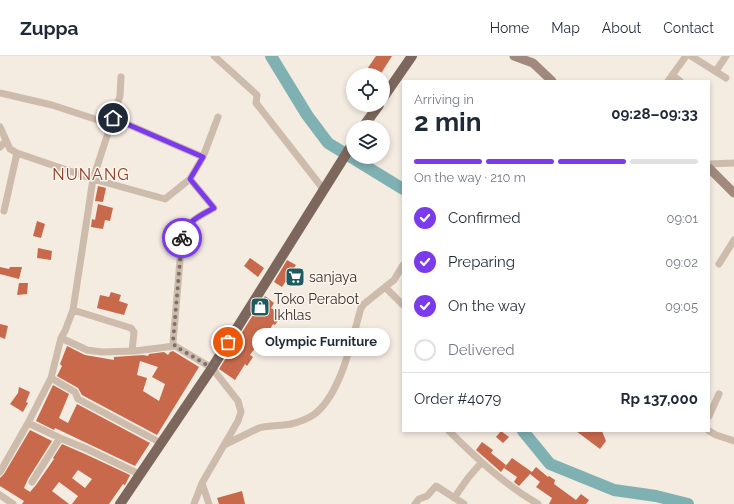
<!DOCTYPE html>
<meta charset="utf-8">
<style>
:root{--surface:#fff;--page:#f2f2f3;--text:#1f2937;--muted:#747a83;--line:#e0e1e3;--accent:#7c3aed}
body{margin:0;font-family:Raleway,sans-serif;background:var(--page);color:var(--text);height:100vh;display:flex;flex-direction:column;font-size:15px;white-space:nowrap}
*{box-sizing:border-box;margin:0}
p{font-size:13px;color:var(--muted)}
.icon{flex:none;width:22px;height:22px;fill:none;stroke:currentColor;stroke-width:2;stroke-linecap:round;stroke-linejoin:round}
.map{position:relative;flex:1;overflow:hidden}
.side{position:absolute;left:402px;top:24px;width:308px;height:352px;display:flex;flex-direction:column;background:var(--surface);border-radius:0px;box-shadow:0 2px 6px #0003}
.side>*{flex:none}
.tools{position:absolute;left:346px;top:12px;display:grid;gap:8px}
.tools a{display:grid;place-items:center;width:44px;height:44px;border-radius:50%;background:var(--surface);box-shadow:0 2px 6px #0003;font-size:20px}
.pin{position:absolute;display:grid;place-items:center;width:34px;height:34px;color:#fff;margin:-17px;border:2px solid #fff;border-radius:50%;box-shadow:0 1px 4px #0007}
.courier{position:absolute;display:grid;place-items:center;width:40px;height:40px;margin:-20px;border:3px solid #7c3aed;border-radius:50%;background:#fff;color:#222;box-shadow:0 1px 5px #0007}
.bubble{position:absolute;height:28px;border-radius:14px;background:var(--surface);box-shadow:0 2px 6px #0003;font-size:13px;font-weight:700;line-height:28px;text-align:center}
.overview em{font-style:normal;font-weight:700}
.overview div{display:flex;flex-direction:column-reverse}
.overview{display:flex;align-items:center;justify-content:space-between;height:68px;padding:0 12px}
h1{font-size:26px;font-weight:700;line-height:30px}
.bar{display:grid;grid-template-columns:repeat(4,1fr);gap:6px 4px;align-content:center;height:48px;padding:0 12px}
.bar i{height:5px;border-radius:3px;background:var(--line)}
.bar .selected{background:var(--accent)}
.bar p{grid-column:span 4}
.line{display:flex;align-items:center;gap:10px;padding:0 12px;border-top:1px solid var(--line)}
.line div{flex:1}
ol{padding:0 12px;list-style:none}
li{display:flex;align-items:center;gap:12px;height:44px}
li p{margin-inline-start:auto}
li .icon{padding:4px;border-radius:50%;background:var(--accent);color:#fff;stroke-width:4}
li:last-child{color:var(--muted)}
li i{width:22px;height:22px;border:2px solid var(--line);border-radius:50%}
header{display:flex;align-items:center;gap:24px;box-sizing:border-box;height:56px;padding:0 20px;background:var(--surface);border-bottom:1px solid var(--line)}
header strong{font-size:19px}
nav{display:flex;gap:22px;margin-inline-start:auto;font-size:14px}
.map>svg:first-child{display:block}
</style>
<header>
<strong>Zuppa</strong>
<nav><a>Home</a><a>Map</a><a>About</a><a>Contact</a></nav>
</header>
<div class="map">
<svg width="734" height="448" viewBox="0 0 734 448">
<rect width="100%" height="100%" fill="#f4ebe1"/>
<g fill="none" stroke-linecap="round" stroke-linejoin="round">
<!-- river -->
<path stroke="#7fb0b2" stroke-width="12" d="M271,0L307,59L328,87L403,133
M523,375L550,408L614,434L656,440L688,448"/>
</g>
<!-- building -->
<path fill="#c8694b" fill-rule="evenodd" d="M376,0H392L380,19H363Z
M98,130L106,132L103,146L95,145Z
M98,148L113,152L110,165L105,164L103,173L91,171L92,163L95,164Z
M37,165L45,168L41,182L33,180Z
M38,192L52,195L51,204L37,202Z
M250,202L264,212L258,221L244,210Z
M287,204L296,209L282,231L274,226Z
M0,211L9,213L10,211H22L19,223L0,218Z
M19,227H28L27,238L17,239Z
M111,236L121,239L119,245L128,248L124,259L97,252L100,239L109,241Z
M265,240L274,247L271,252L282,259L275,269L273,268L269,275L268,274L250,299L253,301L247,310L245,308L235,324L219,313Z
M0,268L8,270L5,283L0,281Z
M67,290L85,299L114,304V301L143,299L148,300L149,298L164,296L168,299L170,296L173,295L199,311L157,379L82,339L78,332L57,320L62,310L60,308ZM140,305L158,311L152,321L165,328L159,345L143,335L147,322L137,319Z
M53,329L69,338L59,362L68,367L77,348L150,387L135,410L55,372L54,374L36,365Z
M19,331L30,336L26,346L28,347L23,356L10,348L18,337Z
M30,374L52,385L28,423L24,432L30,436L36,429L54,403L53,402L62,388L85,398L130,419L125,429L123,428L109,448H72L78,440L59,426L52,435L69,448H22L24,445L0,430V422L4,418ZM78,414L92,423L85,432L72,422Z
M501,375L509,381L503,387L496,381Z
M576,375H602L606,385L600,393Z
M482,386L493,394L491,397L506,409L501,416L476,394Z
M512,402L532,416L536,411L548,421L549,420L555,424L554,428L576,444L581,438L589,444L586,448H549L552,442L536,431L540,426L530,418L519,430L514,426L517,421L504,412Z
M242,435L245,448H219L217,442Z"/>
<g fill="none" stroke-linecap="round" stroke-linejoin="round">
<!-- street -->
<path stroke="#cdbbac" stroke-width="7" d="M214,0L257,39L256,47L324,134
M691,0L726,22
M716,15L726,0
M672,19L680,25
M121,21L120,40L93,123L165,143L190,123L203,101L218,61
M668,25L686,0
M0,37L52,49L110,68
M113,62L203,101
M0,71L10,93L17,97L93,123L73,254L65,275L61,282L51,322L28,367
M0,91L6,85
M709,108L734,107
M4,155L17,97
M719,208L734,184
M385,231L403,249
M73,254L131,272L134,276L132,295
M61,282L87,294L102,296L135,295L175,290L212,312L238,345L241,356L238,365L202,427L209,448
M175,290L173,287L182,181C187,165 200,160 214,152L190,123
M51,322L75,336L78,343L161,387
M709,360L719,338
M449,375C476,402 504,428 538,448
M709,375L716,379L734,385
M224,389L259,372C272,368 286,371 298,366C304,364 313,360 317,356C342,334 352,283 361,252L364,248L394,224L403,209
M0,416L28,367L60,382L87,393L139,418
M32,426L60,382
M0,439L13,448
M454,442L468,422L481,407
M194,448L202,427
M415,448L419,443L427,440L436,430L464,448"/>
<!-- secondary -->
<path stroke="#a18a7d" stroke-width="9" d="M514,0L533,7L552,25
M709,112L734,137"/>
<!-- primary -->
<path stroke="#7d675c" stroke-width="10" d="M383,42L412,0
M363,71L379,49
M120,448L212,312L353,87"/>
</g>
<g fill="none" stroke-linecap="round" stroke-linejoin="round">
<!-- done -->
<path stroke="#7c716b" stroke-width="4" stroke-dasharray="0 7.2" d="M182,182L173,286L175,290L212,312L228,286"/>
<!-- route -->
<path stroke="#7c3aed" stroke-width="5" d="M113,62L203,101L190,123L214,152C199,160 187,165 182,182"/>
</g>
<!-- icons -->
<defs>
<g id="supermarket-square" transform="scale(1)"><rect x="-9" y="-9" width="18" height="18" rx="4" fill="#1f5a5e" stroke="#fbf5ee"/><path d="M-6-5.5h2.5l.6 2H6L4.5 2H-2.5L-4.4-4H-6ZM-1.5 3.2a1.3 1.3 0 1 0 .1 0ZM3 3.2a1.3 1.3 0 1 0 .1 0Z" fill="#fff"/></g>
<g id="shop-square" transform="scale(1)"><rect x="-9" y="-9" width="18" height="18" rx="4" fill="#1f5a5e" stroke="#fbf5ee"/><path d="M-5-2.5h2.3a2.7 3.5 0 0 1 5.4 0H5L5.5 6h-11ZM-1.5-2.5h3a1.5 2.3 0 0 0-3 0Z" fill="#fff"/></g>
</defs>
<g fill-rule="evenodd">
<use href="#supermarket-square" x="295" y="221"/>
<use href="#shop-square" x="260" y="251"/>
</g>
<g text-anchor="middle" stroke-width="3" stroke-linejoin="round" paint-order="stroke">
<!-- poi labels -->
<g font-size="14" fill="#3b302b" stroke="#fbf5ee" text-anchor="start">
<text x="309" y="226">sanjaya</text>
<text x="274" y="248">Toko Perabot<tspan x="274" dy="16">Ikhlas</tspan></text>
</g>
<!-- quarter labels -->
<g font-size="16" letter-spacing="1" fill="#8c3b22" stroke="#fbf5ee">
<text x="91" y="124">NUNANG</text>
</g>
</g>
</svg>
<div class="tools">
<a><svg class="icon" aria-label="locate" viewBox="0 0 24 24"><circle cx="12" cy="12" r="6"/><path d="M12 2v4M12 18v4M2 12h4M18 12h4"/></svg></a>
<a><svg class="icon" aria-label="layers" viewBox="0 0 24 24"><path d="M12 4l9 5-9 5-9-5zM3 14l9 5 9-5"/></svg></a>
</div>
<div class="pin" style="left:228px;top:286px;background:#ea580c"><svg class="icon" aria-label="bag" viewBox="0 0 24 24"><path d="M5 8h14l-1 12H6zM9 8a3 3 0 0 1 6 0"/></svg></div>
<div class="pin" style="left:113px;top:62px;background:#1f2937"><svg class="icon" aria-label="home" viewBox="0 0 24 24"><path d="M3 11l9-7 9 7M6 9v11h12V9"/></svg></div>
<div class="courier" style="left:182px;top:182px"><svg class="icon" aria-label="bike" viewBox="0 0 24 24"><circle cx="6" cy="16" r="4"/><circle cx="18" cy="16" r="4"/><path d="M6 16l4-8h5l3 8M10 8l3 8H6M13 5h3"/></svg></div>
<div class="bubble" style="left:252px;top:272px;width:138px">Olympic Furniture</div>
<section class="side">
<div class="overview"><div><h1>2 min</h1><p>Arriving in</p></div><em>09:28–09:33</em></div>
<div class="bar"><i class="selected"></i><i class="selected"></i><i class="selected"></i><i></i><p>On the way · 210 m</p></div>
<ol>
<li><svg class="icon" aria-label="check" viewBox="0 0 24 24"><path d="M5 12l5 5 9-10"/></svg>Confirmed<p>09:01</p></li>
<li><svg class="icon" aria-label="check" viewBox="0 0 24 24"><path d="M5 12l5 5 9-10"/></svg>Preparing<p>09:02</p></li>
<li><svg class="icon" aria-label="check" viewBox="0 0 24 24"><path d="M5 12l5 5 9-10"/></svg>On the way<p>09:05</p></li>
<li><i></i>Delivered</li>
</ol>
<div class="line" style="height:52px"><div>Order #4079</div><b>Rp 137,000</b></div>
</section>
</div>
